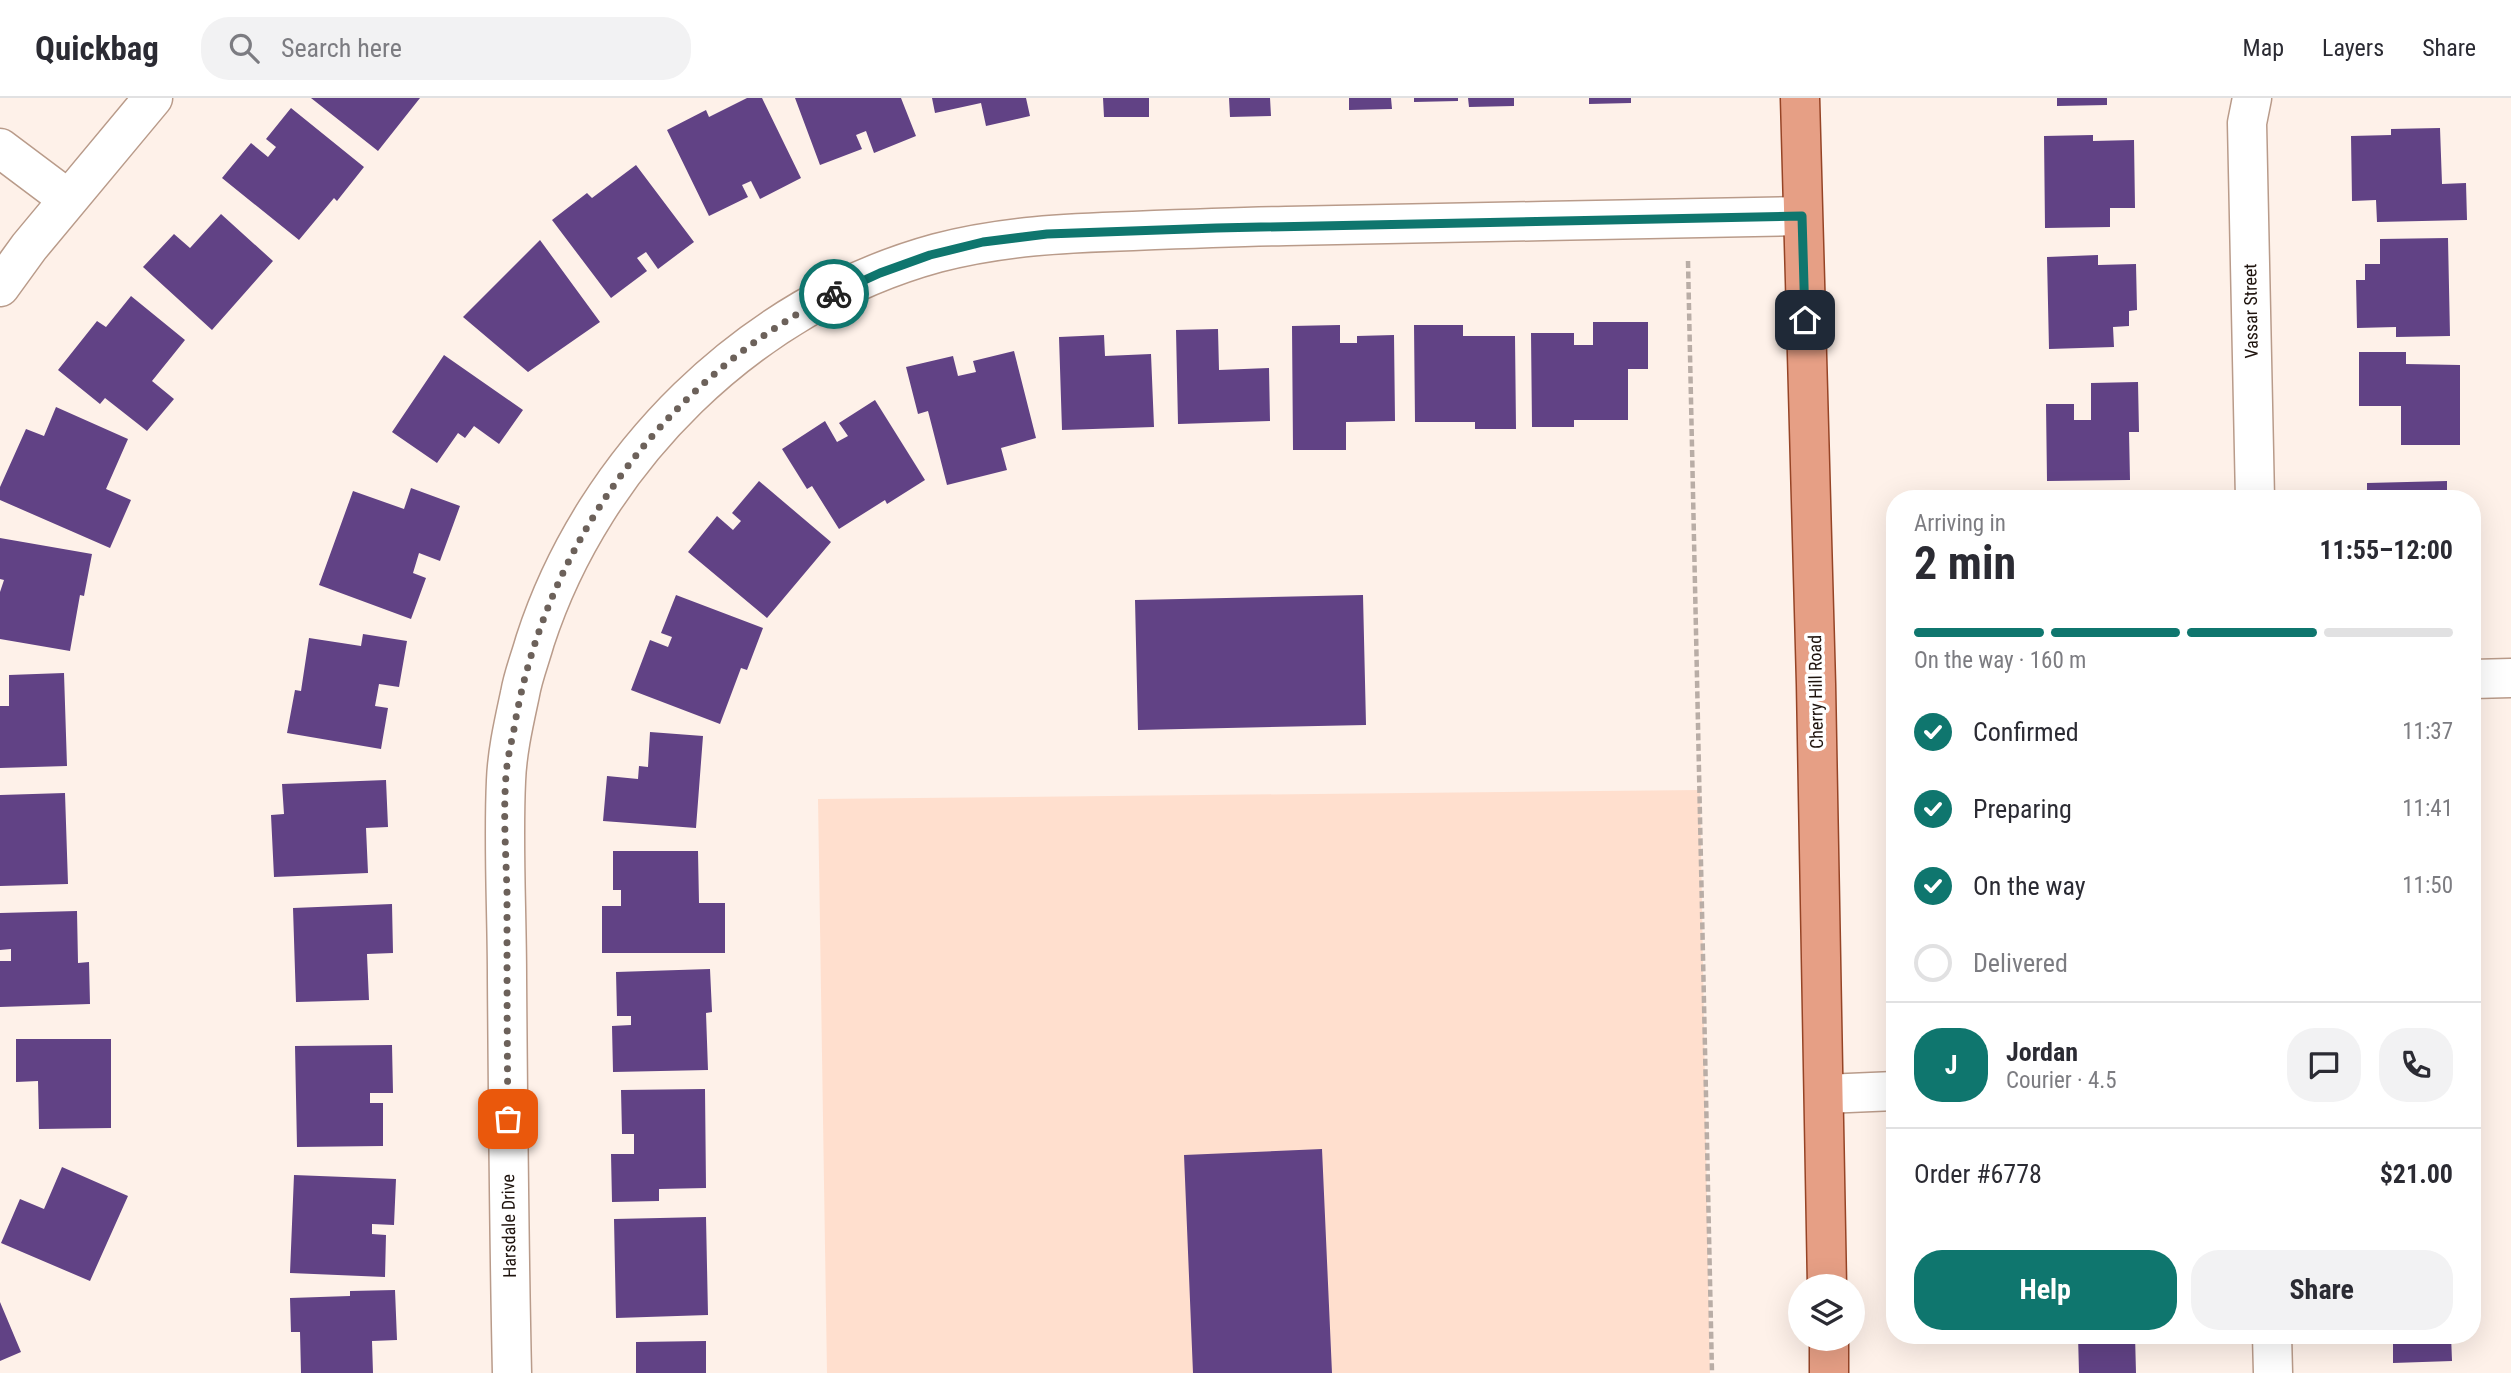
<!DOCTYPE html>
<meta charset="utf-8">
<style>
:root{--surface:#fff;--page:#f2f2f3;--text:#2b2b33;--muted:#7c7c81;--line:#e1e1e2;--accent:#0f766e}
body{margin:0;font-family:"Roboto Condensed",sans-serif;background:var(--page);color:var(--text);height:100vh;display:flex;flex-direction:column;font-size:26px;white-space:nowrap}
*{box-sizing:border-box;margin:0}
p{font-size:23px;color:var(--muted)}
.icon{flex:none;width:38px;height:38px;fill:none;stroke:currentColor;stroke-width:2;stroke-linecap:round;stroke-linejoin:round}
.map{position:relative;flex:1;overflow:hidden}
.details{position:absolute;left:1886px;top:392px;width:595px;height:854px;display:flex;flex-direction:column;background:var(--surface);border-radius:28px;box-shadow:0 7px 28px #0002}
.details>*{flex:none}
.fabs{position:absolute;left:1788px;top:1176px;display:grid;gap:14px}
.fabs a{display:grid;place-items:center;width:77px;height:77px;border-radius:50%;background:var(--surface);box-shadow:0 7px 28px #0002;font-size:35px}
.pin{position:absolute;display:grid;place-items:center;width:60px;height:60px;color:#fff;margin:-30px;border-radius:14px;box-shadow:0 4px 10px #0006}
.courier{position:absolute;display:grid;place-items:center;width:70px;height:70px;margin:-35px;border:5px solid #0f766e;border-radius:50%;background:#fff;color:#222;box-shadow:0 2px 9px #0007}
.overview em{font-style:normal;font-weight:700}
.overview div{display:flex;flex-direction:column-reverse}
.overview{display:flex;align-items:center;justify-content:space-between;height:119px;padding:0 28px}
h1{font-size:46px;font-weight:700;line-height:52px}
.bar{display:grid;grid-template-columns:repeat(4,1fr);gap:10px 7px;align-content:center;height:84px;padding:0 28px}
.bar i{height:9px;border-radius:5px;background:var(--line)}
.bar .current{background:var(--accent)}
.bar p{grid-column:span 4}
.line{display:flex;align-items:center;gap:18px;padding:0 28px;border-top:2px solid var(--line)}
.line div{flex:1}
.round{display:grid;place-items:center;flex:none;width:74px;height:74px;border-radius:28px;background:var(--page)}
ol{padding:0 28px;list-style:none}
li{display:flex;align-items:center;gap:21px;height:77px}
li p{margin-inline-start:auto}
li .icon{padding:7px;border-radius:50%;background:var(--accent);color:#fff;stroke-width:4}
li:last-child{color:var(--muted)}
li i{width:38px;height:38px;border:4px solid var(--line);border-radius:50%}
.primary-button{display:flex;gap:14px;margin-top:auto;padding:14px 28px}
.primary-button a{flex:1;height:80px;border-radius:28px;background:var(--accent);color:#fff;font-size:28px;font-weight:700;line-height:80px;text-align:center}
.primary-button a+a{background:var(--page);color:var(--text)}
header{display:flex;align-items:center;gap:42px;box-sizing:border-box;height:98px;padding:0 35px;background:var(--surface);border-bottom:2px solid var(--line)}
header strong{font-size:33px}
nav{display:flex;gap:38px;margin-inline-start:auto;font-size:24px}
.search{width:490px;height:63px;background:var(--page);display:flex;align-items:center;gap:18px;box-sizing:border-box;padding:0 24px;border-radius:28px;color:var(--muted);font-size:26px}
.map>svg:first-child{display:block}
</style>
<header>
<strong>Quickbag</strong>
<div class="search"><svg class="icon" aria-label="search" viewBox="0 0 24 24"><circle cx="10" cy="10" r="6"/><path d="M15 15l6 6"/></svg>Search here</div>
<nav><a>Map</a><a>Layers</a><a>Share</a></nav>
</header>
<div class="map">
<svg width="2511" height="1275" viewBox="0 0 2511 1275">
<rect width="100%" height="100%" fill="#fef1e9"/>
<!-- built -->
<path fill="#ffdfce" d="M1700,692L1710,1275H827L818,701Z"/>
<!-- building -->
<path fill="#614285" d="M311,0H420L378,53Z
M747,0H762L801,80L760,101L751,83L742,87L748,99L709,118L667,32L706,12L709,19Z
M795,0H901L916,38L874,55L866,33L856,37L862,51L820,67Z
M932,0H1026L1030,18L986,28L981,5L935,15Z
M1103,0H1149V19H1104Z
M1229,0H1270L1271,18L1230,19Z
M1349,0H1391L1392,11L1349,12Z
M1414,0H1458V3L1414,4Z
M1468,0H1514V8L1469,9Z
M1589,0H1631V5L1589,6Z
M2057,0H2107V7L2057,8Z
M291,10L364,69L337,103L334,100L299,142L222,80L251,45L268,59L276,49L266,41Z
M2440,30L2442,86L2466,85L2467,122L2377,124L2376,102L2352,103L2351,38L2391,37V31Z
M2093,37V43L2134,42L2135,110H2110V129L2045,130L2044,38Z
M636,67L694,144L658,171L646,154L637,160L647,173L611,200L552,122L587,95L592,100Z
M221,116L273,163L212,232L143,169L174,136L190,150Z
M2448,140L2450,238L2396,239V229L2357,230L2356,182H2365V166H2380V141Z
M540,142L600,224L528,274L463,219Z
M2098,157V167L2136,166L2137,212L2129,213V228L2113,229L2114,249L2049,251L2047,159Z
M131,198L185,242L152,283L174,301L147,333L105,300L100,306L58,272L97,223L106,229Z
M1593,224H1648V271H1628V322H1574V329H1532L1531,235H1574V247H1593Z
M1340,227V245H1357V238L1394,237L1395,323L1346,324V352H1293L1292,228Z
M1414,227H1463V238H1515L1516,331H1475V324H1415Z
M1218,231L1219,272L1269,270L1270,323L1178,326L1176,232Z
M1104,237L1105,258L1151,256L1154,329L1062,332L1059,239Z
M1014,253L1036,340L1001,350L1007,372L947,387L928,313L918,316L906,269L953,258L958,278L976,274L973,263Z
M2359,254H2406V266L2460,267V347H2401V308H2359Z
M444,257L523,312L499,346L474,328L465,340L458,335L437,365L392,334Z
M2138,284L2139,334H2129L2130,382L2047,383L2046,306H2074V322H2091V285Z
M875,302L925,382L887,406L885,402L839,431L812,388L807,391L782,351L825,323L837,344L848,338L839,325Z
M56,309L128,341L106,391L131,402L110,450L0,402V389L26,331L44,338Z
M759,383L831,444L767,520L688,454L717,418L733,432L741,423L732,415Z
M2447,383V401H2367V385Z
M411,390L460,408L440,463L419,455L413,475L426,480L411,521L319,487L353,393L404,411Z
M0,440L92,456L84,498L80,497L70,553L0,541V494L4,482L0,481Z
M676,497L763,530L747,572L741,570L720,626L631,592L650,542L668,549L672,539L661,535Z
M1363,497L1366,627L1138,632L1135,502Z
M363,536L407,543L399,589L379,586L375,608L388,610L381,651L287,635L295,592L301,593L309,540L361,548Z
M64,575L67,668L0,670V608H9V577Z
M650,634L703,638L696,730L603,723L607,678L638,681L639,668L648,669Z
M386,682L388,729L366,730L368,775L274,779L271,717L284,716L282,686Z
M65,695L68,786L0,788V697Z
M613,753H698L699,805H725V855H602V808H621V792H613Z
M392,806L393,855L367,856L369,902L296,904L293,810Z
M77,813L78,865L89,864L90,906L0,909V863H11V851L0,852V815Z
M710,871L712,914L706,915L708,972L613,974L612,928L631,927V918H617L616,874Z
M16,941H111V1030L39,1031L38,983L16,984Z
M392,947L393,995H370V1005H383V1048L297,1049L295,948Z
M705,991L706,1090L659,1091V1103L612,1104L611,1056H634V1036H622L621,992Z
M1322,1051L1332,1275H1193L1184,1057Z
M62,1069L128,1098L90,1183L1,1145L20,1101L44,1111Z
M294,1077L396,1081L394,1127L372,1126V1136L386,1137L385,1179L290,1175Z
M706,1119L708,1217L616,1220L614,1121Z
M395,1192L397,1242L372,1243L373,1275H301L300,1234H291L290,1200L350,1198V1193Z
M0,1204L21,1254L0,1263Z
M2078,1237H2135L2136,1275H2079Z
M2393,1237H2451L2452,1263L2393,1265Z
M706,1243V1275H636V1244Z"/>
<g fill="none" stroke-linecap="round" stroke-linejoin="round">
<!-- minor casing -->
<g stroke="#b99b8a" stroke-width="41">
<path id="minor" d="M2252,0L2247,25L2255,401
M0,50L68,101
M0,189L29,149L153,0
M2473,581L2511,580
M1825,996L1895,993
M2272,1237L2273,1275
M512,1275C509,1143 508,1012 507,880C507,814 503,748 506,683C507,654 514,624 520,596C523,578 530,561 535,543C594,361 750,206 937,155C1002,138 1066,135 1133,133C1184,131 1235,129 1286,128C1458,125 1630,121 1802,118"/>
</g>
<!-- major casing -->
<g stroke="#964426" stroke-width="41">
<path id="major" d="M1800,0L1816,586L1827,1188
M1829,1241V1275"/>
</g>
<!-- path -->
<path stroke="#b9ada6" stroke-width="4.5" stroke-dasharray="7 3.5" stroke-linecap="butt" d="M1688,163L1712,1275"/>
<!-- minor -->
<use href="#minor" stroke="#fff" stroke-width="38"/>
<!-- major -->
<use href="#major" stroke="#e69f85" stroke-width="38"/>
</g>
<g fill="none" stroke-linecap="round" stroke-linejoin="round">
<!-- done -->
<path stroke="#6c615a" stroke-width="7" stroke-dasharray="0 12.6" d="M508,1021C507,946 507,870 507,794C506,756 503,716 506,678C507,662 511,646 514,631C545,445 665,281 834,196"/>
<!-- route -->
<path stroke="#0f766e" stroke-width="9" d="M834,196L880,175L930,157L983,144L1047,136L1216,130L1802,118L1805,222"/>
</g>
<g text-anchor="middle" stroke-width="7" stroke-linejoin="round" paint-order="stroke">
<!-- street labels -->
<g font-size="18" fill="#1e130d" stroke="#fff">
<text transform="translate(2251 213) rotate(-91)" y="6">Vassar Street</text>
<text transform="translate(1816 594) rotate(-91)" y="6">Cherry Hill Road</text>
<text transform="translate(509 1128) rotate(-91)" y="6">Harsdale Drive</text>
</g>
</g>
</svg>
<div class="fabs">
<a><svg class="icon" aria-label="layers" viewBox="0 0 24 24"><path d="M12 4l9 5-9 5-9-5zM3 14l9 5 9-5"/></svg></a>
</div>
<div class="pin" style="left:508px;top:1021px;background:#ea580c"><svg class="icon" aria-label="bag" viewBox="0 0 24 24"><path d="M5 8h14l-1 12H6zM9 8a3 3 0 0 1 6 0"/></svg></div>
<div class="pin" style="left:1805px;top:222px;background:#1f2937"><svg class="icon" aria-label="home" viewBox="0 0 24 24"><path d="M3 11l9-7 9 7M6 9v11h12V9"/></svg></div>
<div class="courier" style="left:834px;top:196px"><svg class="icon" aria-label="bike" viewBox="0 0 24 24"><circle cx="6" cy="16" r="4"/><circle cx="18" cy="16" r="4"/><path d="M6 16l4-8h5l3 8M10 8l3 8H6M13 5h3"/></svg></div>
<section class="details">
<div class="overview"><div><h1>2 min</h1><p>Arriving in</p></div><em>11:55–12:00</em></div>
<div class="bar"><i class="current"></i><i class="current"></i><i class="current"></i><i></i><p>On the way · 160 m</p></div>
<ol>
<li><svg class="icon" aria-label="check" viewBox="0 0 24 24"><path d="M5 12l5 5 9-10"/></svg>Confirmed<p>11:37</p></li>
<li><svg class="icon" aria-label="check" viewBox="0 0 24 24"><path d="M5 12l5 5 9-10"/></svg>Preparing<p>11:41</p></li>
<li><svg class="icon" aria-label="check" viewBox="0 0 24 24"><path d="M5 12l5 5 9-10"/></svg>On the way<p>11:50</p></li>
<li><i></i>Delivered</li>
</ol>
<div class="line" style="height:126px"><b class="round" style="background:var(--accent);color:#fff">J</b><div><b>Jordan</b><p>Courier · 4.5</p></div><a class="round"><svg class="icon" aria-label="chat" viewBox="0 0 24 24"><path d="M4 5h16v11H9l-5 4z"/></svg></a><a class="round"><svg class="icon" aria-label="phone" viewBox="0 0 24 24"><path d="M5 4h4l2 5-3 2q2 4 5 5l2-3 5 2v4C11 20 4 13 5 4z"/></svg></a></div>
<div class="line" style="height:91px"><div>Order #6778</div><b>$21.00</b></div>
<div class="primary-button"><a>Help</a><a>Share</a></div>
</section>
</div>
